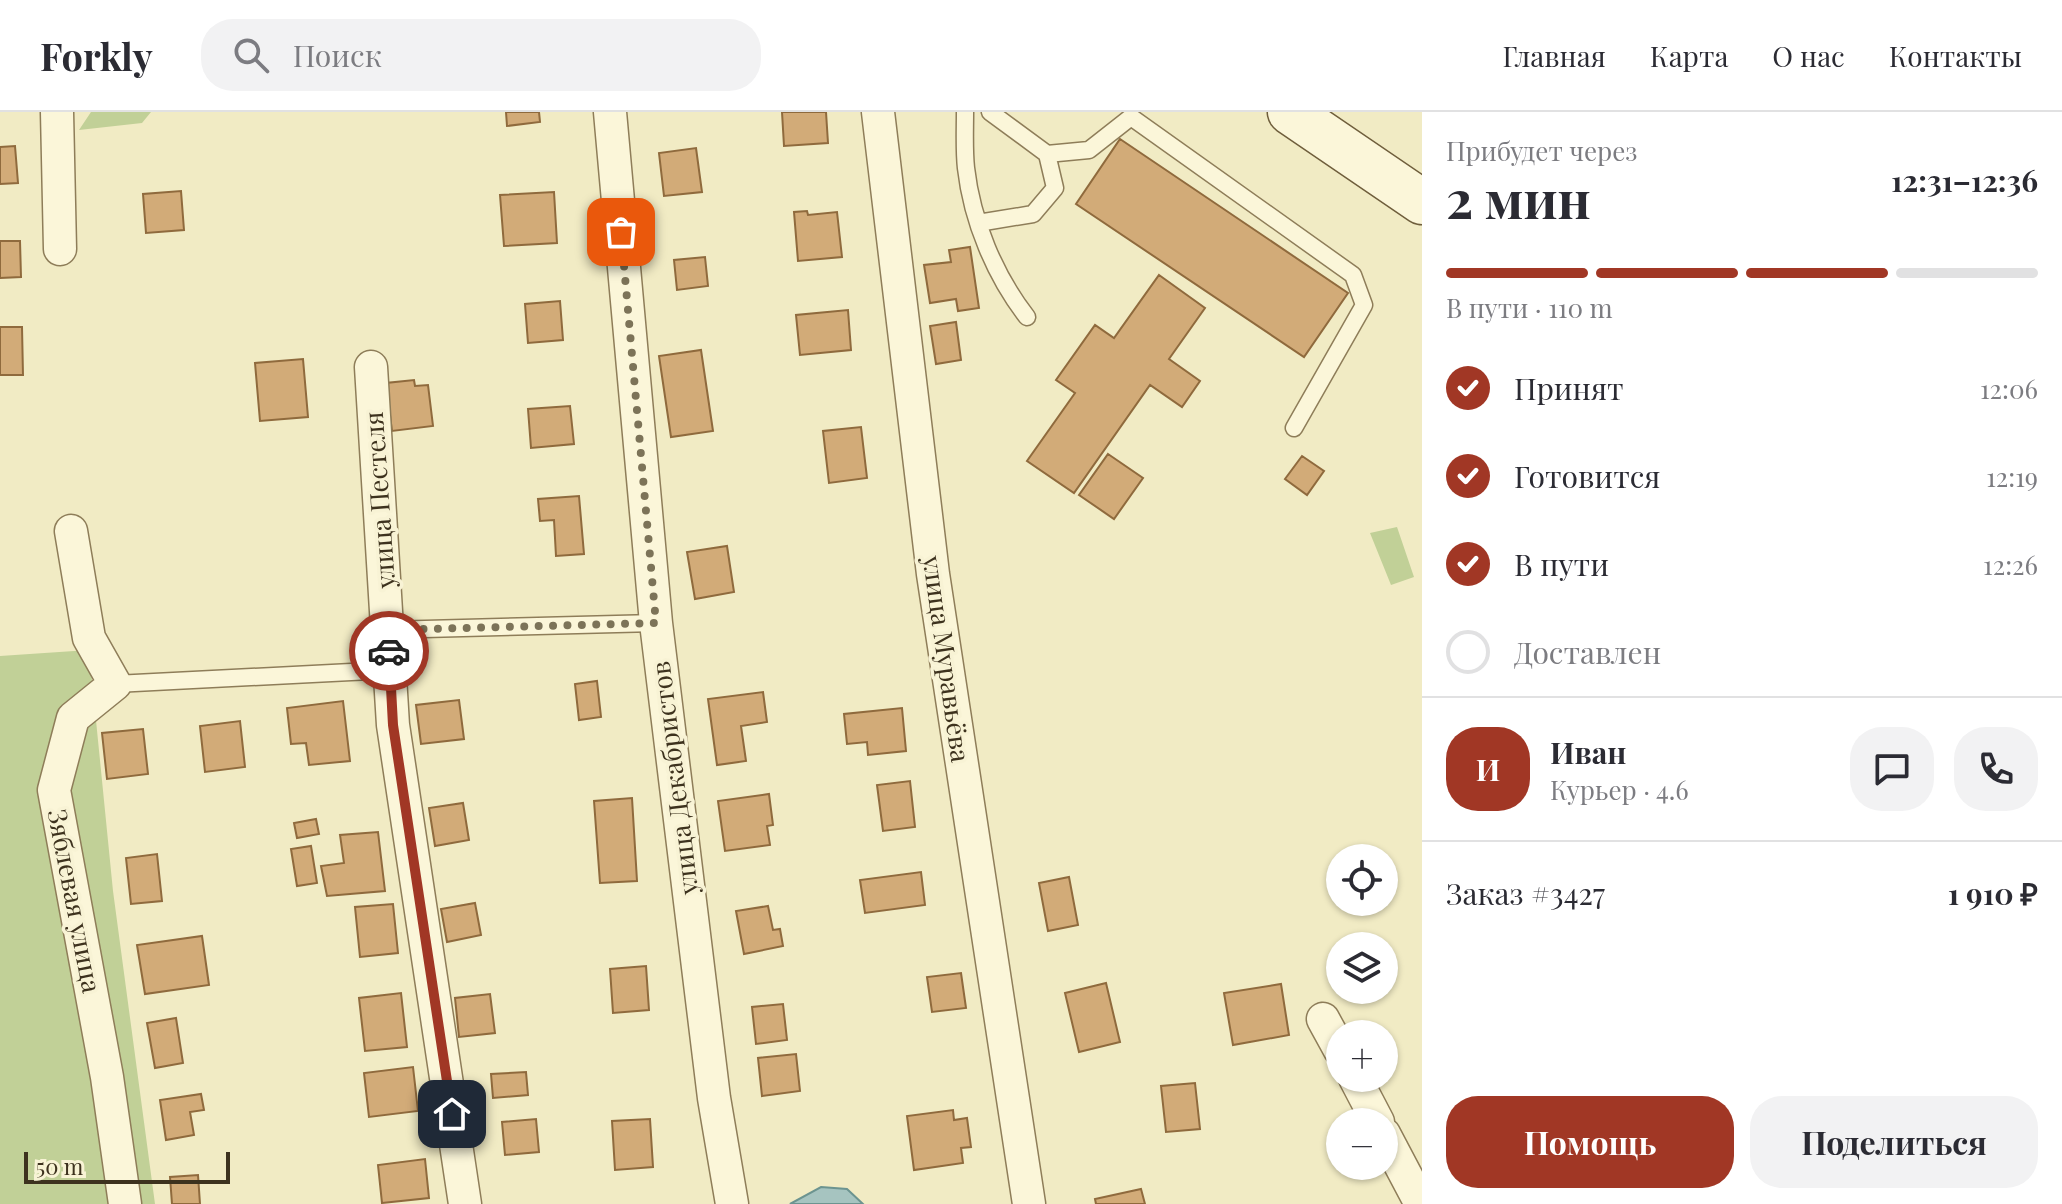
<!DOCTYPE html>
<html lang="ru">
<meta charset="utf-8">
<style>
:root{--surface:#fff;--page:#f2f2f3;--text:#2b2b33;--muted:#7c7c81;--line:#e1e1e2;--accent:#a13725}
body{margin:0;font-family:"Playfair Display",serif;background:var(--page);color:var(--text);height:100vh;display:flex;flex-direction:column;font-size:30px;white-space:nowrap}
*{box-sizing:border-box;margin:0}
p{font-size:26px;color:var(--muted)}
.icon{flex:none;width:44px;height:44px;fill:none;stroke:currentColor;stroke-width:2;stroke-linecap:round;stroke-linejoin:round}
.map{position:relative;flex:1;overflow:hidden}
.details{display:flex;flex-direction:column;background:var(--surface);width:640px}
.details>*{flex:none}
.controls{position:absolute;left:1326px;top:732px;display:grid;gap:16px}
.controls a{display:grid;place-items:center;width:72px;height:72px;border-radius:50%;background:var(--surface);box-shadow:0 2px 6px #0004;font-size:40px}
.scale{position:absolute;left:24px;bottom:20px;width:206px;box-sizing:border-box;padding-left:8px;border:4px solid #3d321e;border-top:0;font-size:22px;line-height:28px;white-space:nowrap;color:#3d321e;-webkit-text-stroke:6px #f8f3d5;paint-order:stroke}
.pin{position:absolute;display:grid;place-items:center;width:68px;height:68px;color:#fff;margin:-34px;border-radius:16px;box-shadow:0 4px 12px #0006}
.courier{position:absolute;display:grid;place-items:center;width:80px;height:80px;margin:-40px;border:6px solid #a13725;border-radius:50%;background:#fff;color:#222;box-shadow:0 2px 10px #0007}
.head em{font-style:normal;font-weight:700}
.head div{display:flex;flex-direction:column-reverse}
.head{display:flex;align-items:center;justify-content:space-between;height:136px;padding:0 24px}
h1{font-size:52px;font-weight:700;line-height:60px}
.bar{display:grid;grid-template-columns:repeat(4,1fr);gap:12px 8px;align-content:center;height:96px;padding:0 24px}
.bar i{height:10px;border-radius:6px;background:var(--line)}
.bar .active{background:var(--accent)}
.bar p{grid-column:span 4}
.line{display:flex;align-items:center;gap:20px;padding:0 24px;border-top:2px solid var(--line)}
.line div{flex:1}
.round{display:grid;place-items:center;flex:none;width:84px;height:84px;border-radius:32px;background:var(--page)}
ol{padding:0 24px;list-style:none}
li{display:flex;align-items:center;gap:24px;height:88px}
li p{margin-inline-start:auto}
li .icon{padding:8px;border-radius:50%;background:var(--accent);color:#fff;stroke-width:4}
li:last-child{color:var(--muted)}
li i{width:44px;height:44px;border:4px solid var(--line);border-radius:50%}
.primary-button{display:flex;gap:16px;margin-top:auto;padding:16px 24px}
.primary-button a{flex:1;height:92px;border-radius:32px;background:var(--accent);color:#fff;font-size:32px;font-weight:700;line-height:92px;text-align:center}
.primary-button a+a{background:var(--page);color:var(--text)}
header{display:flex;align-items:center;gap:48px;box-sizing:border-box;height:112px;padding:0 40px;background:var(--surface);border-bottom:2px solid var(--line)}
header strong{font-size:38px}
nav{display:flex;gap:44px;margin-inline-start:auto;font-size:28px}
.search{width:560px;height:72px;background:var(--page);display:flex;align-items:center;gap:20px;box-sizing:border-box;padding:0 28px;border-radius:32px;color:var(--muted);font-size:30px}
main{display:flex;flex:1;min-height:0}
.map>svg:first-child{display:block}
</style>
<header>
<strong>Forkly</strong>
<div class="search"><svg class="icon" aria-label="search" viewBox="0 0 24 24"><circle cx="10" cy="10" r="6"/><path d="M15 15l6 6"/></svg>Поиск</div>
<nav><a>Главная</a><a>Карта</a><a>О нас</a><a>Контакты</a></nav>
</header>
<main>
<div class="map">
<svg width="1422" height="1092" viewBox="0 0 1422 1092">
<rect width="100%" height="100%" fill="#f1ebc4"/>
<!-- green -->
<path fill="#c1d097" d="M91,0H151L142,11L79,18Z
M1397,415L1414,465L1391,473L1370,421Z
M89,538L113,779L155,1092H0V544Z"/>
<!-- water -->
<path fill="#a6c4c0" stroke="#6c9490" stroke-width="2" d="M821,1075L847,1077L863,1092H790Z"/>
<!-- building -->
<path fill="#d2ab78" stroke="#8f6a3d" stroke-width="2" d="M506,0H539L540,10L507,14Z
M782,0H826L828,31L784,34Z
M1120,27L1348,181L1304,245L1076,92Z
M15,34L18,71L0,72V35Z
M696,36L702,80L664,84L659,41Z
M181,79L184,118L146,121L143,82Z
M554,80L557,131L504,134L500,83Z
M807,99L808,103L837,100L842,145L798,149L794,100Z
M0,129H20L21,165L0,166Z
M970,135L979,196L958,199L956,187L930,191L924,153L951,150L949,138Z
M705,145L708,174L677,178L674,148Z
M1159,163L1205,196L1169,247L1200,269L1182,295L1150,273L1074,381L1027,349L1075,281L1056,268L1095,213L1114,226Z
M560,189L563,228L528,231L525,192Z
M848,198L851,238L800,243L796,203Z
M956,210L961,248L936,252L930,214Z
M0,215H22L23,263H0Z
M701,238L713,319L671,325L659,244Z
M303,247L308,305L260,309L255,251Z
M414,268L415,274L428,273L433,314L392,319L386,271Z
M570,294L574,332L531,336L528,297Z
M861,315L867,366L829,371L823,319Z
M1108,342L1143,366L1114,407L1079,383Z
M1302,344L1324,359L1307,383L1285,367Z
M579,384L584,442L556,444L554,408L540,409L538,387Z
M727,434L734,480L695,487L687,440Z
M597,569L601,605L579,608L575,572Z
M763,580L767,610L741,614L746,649L717,653L708,587Z
M459,588L464,627L421,632L416,593Z
M343,589L350,649L309,653L306,631L291,632L287,596Z
M902,596L906,639L868,643L867,630L847,632L844,602Z
M240,609L245,655L205,660L200,614Z
M143,617L148,662L107,667L102,621Z
M910,669L915,715L883,719L877,673Z
M769,682L773,713L767,714L770,733L725,739L718,689Z
M632,686L637,769L600,771L594,689Z
M463,691L469,728L435,734L429,696Z
M316,707L319,722L297,726L294,711Z
M378,720L385,779L327,784L321,754L344,751L340,723Z
M311,734L317,771L297,774L291,737Z
M157,742L162,789L131,792L126,746Z
M921,760L925,793L865,801L860,768Z
M1069,765L1078,813L1048,819L1039,771Z
M475,791L481,823L447,830L441,797Z
M393,792L398,841L360,845L355,795Z
M768,794L773,818L780,817L783,834L744,842L736,799Z
M202,824L209,873L145,882L137,833Z
M646,854L649,898L613,901L610,857Z
M961,861L966,896L932,900L927,865Z
M1106,871L1120,930L1079,940L1065,881Z
M1281,872L1289,923L1233,933L1224,881Z
M401,881L407,935L365,939L359,886Z
M490,882L495,921L459,925L455,886Z
M783,892L787,928L756,932L752,895Z
M176,906L183,951L155,956L147,911Z
M796,942L800,979L762,984L758,946Z
M413,955L418,999L369,1005L364,961Z
M526,960L528,983L493,986L491,962Z
M1195,971L1200,1017L1166,1020L1161,974Z
M201,982L204,998L190,1000L194,1023L166,1028L160,988Z
M953,998L954,1008L967,1006L971,1035L961,1036L963,1051L914,1058L907,1004Z
M536,1007L539,1040L505,1043L502,1010Z
M650,1007L653,1055L615,1058L612,1009Z
M425,1047L429,1086L382,1091L378,1053Z
M198,1063L200,1092H172L170,1065Z
M1141,1077L1145,1092H1096L1095,1087Z"/>
<g fill="none" stroke-linecap="round" stroke-linejoin="round">
<!-- lane casing -->
<g stroke="#8e7d59" stroke-width="19">
<path id="lane" d="M965,0C965,19 964,38 966,56C972,109 995,164 1027,205
M990,0L1047,42L1089,38L1131,5L1353,163L1364,193L1294,316
M978,111L1033,102L1055,76L1047,42
M387,518L656,511
M115,572L390,558"/>
</g>
<!-- street casing -->
<g stroke="#8e7d59" stroke-width="35">
<path id="street" d="M57,0L60,137
M610,0L656,511L714,986L732,1092
M878,0L933,462L1029,1092
M371,255L393,613L465,1092
M71,419L89,526L115,572L73,606L54,678L107,965L125,1092
M1323,907L1340,938
M1355,966L1378,1010
M1384,1022L1421,1092"/>
</g>
<!-- secondary casing -->
<g stroke="#6f5e3c" stroke-width="47">
<path id="secondary" d="M1290,0L1422,90"/>
</g>
<!-- lane -->
<use href="#lane" stroke="#fbf6d9" stroke-width="16"/>
<!-- street -->
<use href="#street" stroke="#fbf6d9" stroke-width="32"/>
<!-- secondary -->
<use href="#secondary" stroke="#fbf6d9" stroke-width="44"/>
</g>
<g fill="none" stroke-linecap="round" stroke-linejoin="round">
<!-- done -->
<path stroke="#7c7358" stroke-width="8" stroke-dasharray="0 14.4" d="M389,539L387,518L656,511L621,120"/>
<!-- route -->
<path stroke="#a13725" stroke-width="10" d="M389,539L393,613L452,1002"/>
</g>
<g text-anchor="middle" stroke-width="7" stroke-linejoin="round" paint-order="stroke">
<!-- street labels -->
<g font-size="26" fill="#3d321e" stroke="#f8f3d5">
<text transform="translate(380 388) rotate(-94)" y="9">улица Пестеля</text>
<text transform="translate(946 547) rotate(82)" y="9">улица Муравьёва</text>
<text transform="translate(675 666) rotate(-97)" y="9">улица Декабристов</text>
<text transform="translate(74 789) rotate(79)" y="9">Зяблевая улица</text>
</g>
</g>
</svg>
<div class="controls">
<a><svg class="icon" aria-label="locate" viewBox="0 0 24 24"><circle cx="12" cy="12" r="6"/><path d="M12 2v4M12 18v4M2 12h4M18 12h4"/></svg></a>
<a><svg class="icon" aria-label="layers" viewBox="0 0 24 24"><path d="M12 4l9 5-9 5-9-5zM3 14l9 5 9-5"/></svg></a>
<a>+</a>
<a>−</a>
</div>
<div class="scale">50 m</div>
<div class="pin" style="left:621px;top:120px;background:#ea580c"><svg class="icon" aria-label="bag" viewBox="0 0 24 24"><path d="M5 8h14l-1 12H6zM9 8a3 3 0 0 1 6 0"/></svg></div>
<div class="pin" style="left:452px;top:1002px;background:#1f2937"><svg class="icon" aria-label="home" viewBox="0 0 24 24"><path d="M3 11l9-7 9 7M6 9v11h12V9"/></svg></div>
<div class="courier" style="left:389px;top:539px"><svg class="icon" aria-label="car" viewBox="0 0 24 24"><path d="M5 17H2v-5l4-1 3-4h7l3 4 3 1v5h-3M9 17h6M6 11h13"/><circle cx="7" cy="17" r="2"/><circle cx="17" cy="17" r="2"/></svg></div>
</div>
<section class="details">
<div class="head"><div><h1>2 мин</h1><p>Прибудет через</p></div><em>12:31–12:36</em></div>
<div class="bar"><i class="active"></i><i class="active"></i><i class="active"></i><i></i><p>В пути · 110 m</p></div>
<ol>
<li><svg class="icon" aria-label="check" viewBox="0 0 24 24"><path d="M5 12l5 5 9-10"/></svg>Принят<p>12:06</p></li>
<li><svg class="icon" aria-label="check" viewBox="0 0 24 24"><path d="M5 12l5 5 9-10"/></svg>Готовится<p>12:19</p></li>
<li><svg class="icon" aria-label="check" viewBox="0 0 24 24"><path d="M5 12l5 5 9-10"/></svg>В пути<p>12:26</p></li>
<li><i></i>Доставлен</li>
</ol>
<div class="line" style="height:144px"><b class="round" style="background:var(--accent);color:#fff">И</b><div><b>Иван</b><p>Курьер · 4.6</p></div><a class="round"><svg class="icon" aria-label="chat" viewBox="0 0 24 24"><path d="M4 5h16v11H9l-5 4z"/></svg></a><a class="round"><svg class="icon" aria-label="phone" viewBox="0 0 24 24"><path d="M5 4h4l2 5-3 2q2 4 5 5l2-3 5 2v4C11 20 4 13 5 4z"/></svg></a></div>
<div class="line" style="height:104px"><div>Заказ #3427</div><b>1 910 ₽</b></div>
<div class="primary-button"><a>Помощь</a><a>Поделиться</a></div>
</section>
</main>
